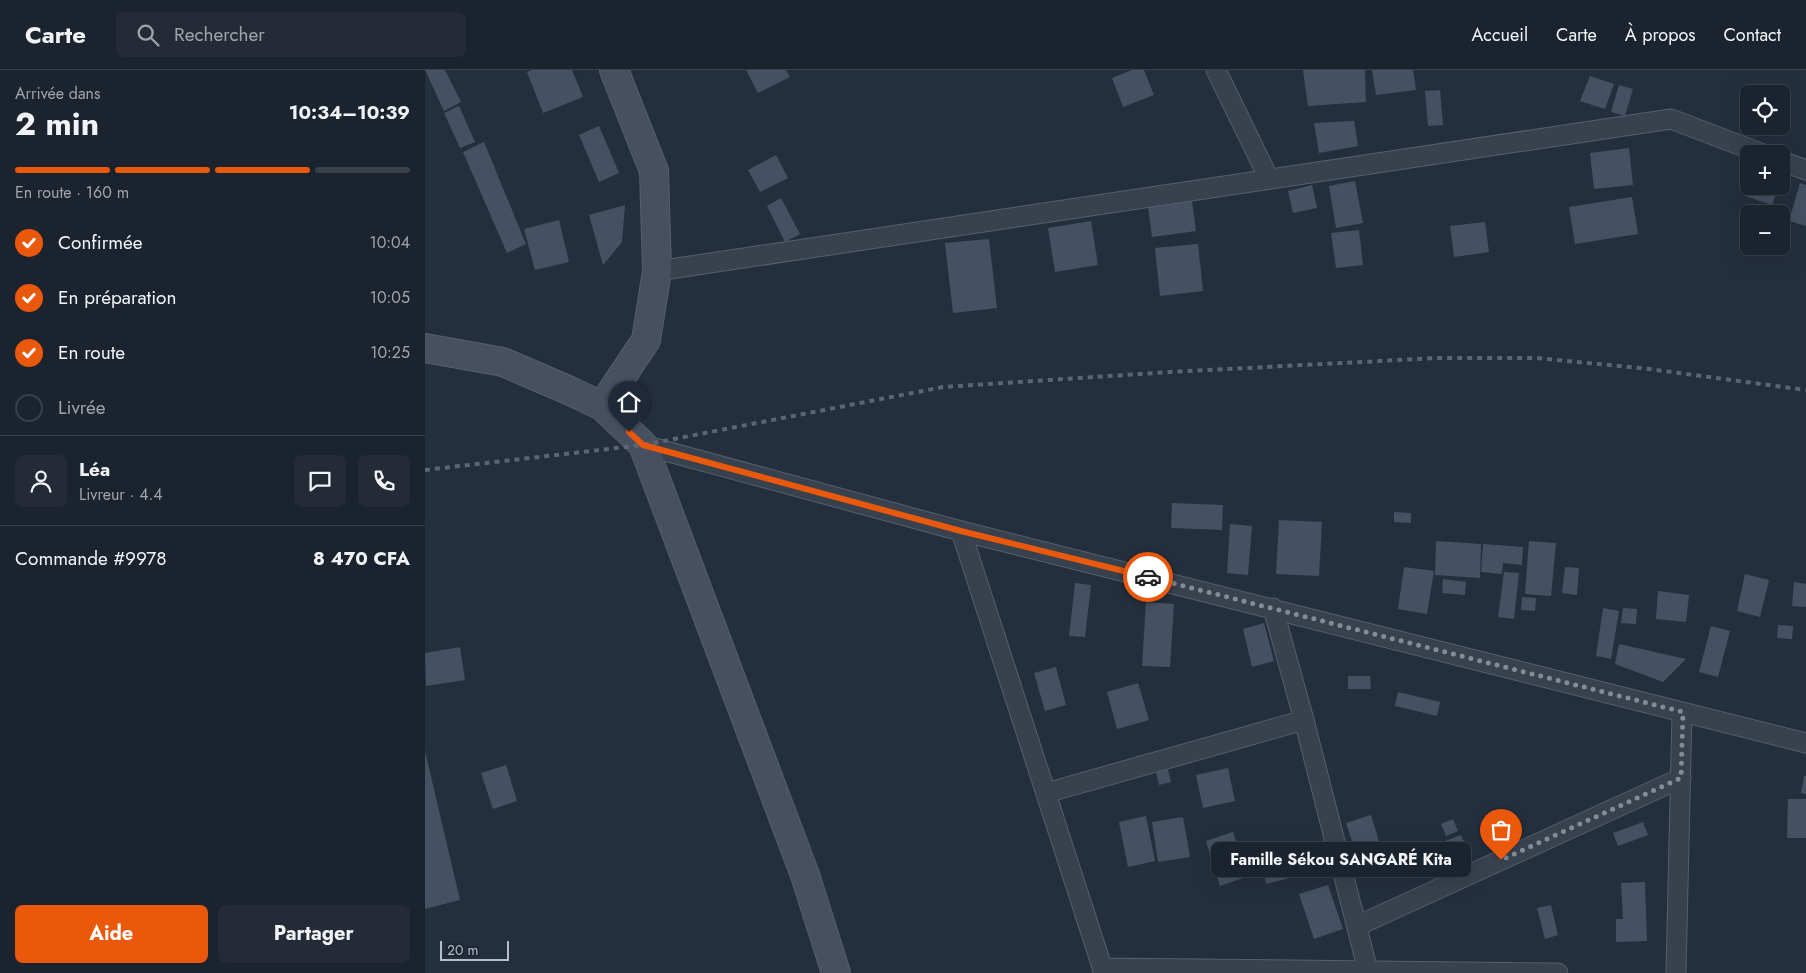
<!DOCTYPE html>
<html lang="fr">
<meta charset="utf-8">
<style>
:root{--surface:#1b232e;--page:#242b36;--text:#f1f3f6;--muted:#a0a4aa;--line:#39404a;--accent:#ea580c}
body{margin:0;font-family:Jost,sans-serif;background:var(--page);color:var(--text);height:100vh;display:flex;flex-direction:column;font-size:19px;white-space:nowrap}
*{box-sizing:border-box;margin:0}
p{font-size:16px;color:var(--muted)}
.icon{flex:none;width:28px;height:28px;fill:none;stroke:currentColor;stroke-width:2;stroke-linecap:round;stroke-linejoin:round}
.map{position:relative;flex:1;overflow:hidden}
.panel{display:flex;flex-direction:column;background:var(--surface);width:425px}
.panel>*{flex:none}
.buttons{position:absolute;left:1315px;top:15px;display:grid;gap:10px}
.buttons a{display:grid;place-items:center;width:50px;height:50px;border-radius:8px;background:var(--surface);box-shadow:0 5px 20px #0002,0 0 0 1px var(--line);font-size:25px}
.scale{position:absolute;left:15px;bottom:12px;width:69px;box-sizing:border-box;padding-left:5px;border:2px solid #b4bcc9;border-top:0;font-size:14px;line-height:18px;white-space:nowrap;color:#b4bcc9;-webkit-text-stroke:4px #1d2633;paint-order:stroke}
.pin{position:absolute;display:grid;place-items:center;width:42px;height:42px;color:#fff;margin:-51px -21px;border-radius:50% 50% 50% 0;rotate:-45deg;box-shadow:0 0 5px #0007}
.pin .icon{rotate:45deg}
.courier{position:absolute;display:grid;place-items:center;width:50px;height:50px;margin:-25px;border:4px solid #ea580c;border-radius:50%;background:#fff;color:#222;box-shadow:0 1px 6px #0007}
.bubble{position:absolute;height:35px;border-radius:8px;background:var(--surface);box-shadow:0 5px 20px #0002,0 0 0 1px var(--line);font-size:16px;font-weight:700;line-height:35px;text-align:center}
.headline em{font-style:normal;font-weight:700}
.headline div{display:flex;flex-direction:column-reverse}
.headline{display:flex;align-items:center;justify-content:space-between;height:85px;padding:0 15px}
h1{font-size:32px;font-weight:700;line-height:38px}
.bar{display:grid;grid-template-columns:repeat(4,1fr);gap:8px 5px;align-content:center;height:60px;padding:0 15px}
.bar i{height:6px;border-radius:4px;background:var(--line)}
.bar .active{background:var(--accent)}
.bar p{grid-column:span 4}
.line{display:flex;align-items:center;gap:12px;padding:0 15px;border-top:1px solid var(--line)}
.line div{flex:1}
.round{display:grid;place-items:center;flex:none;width:52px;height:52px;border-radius:8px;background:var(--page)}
ol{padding:0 15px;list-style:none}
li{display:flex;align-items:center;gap:15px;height:55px}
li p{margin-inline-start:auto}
li .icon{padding:5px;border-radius:50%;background:var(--accent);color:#fff;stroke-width:4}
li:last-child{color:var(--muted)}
li i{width:28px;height:28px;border:2px solid var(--line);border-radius:50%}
.button{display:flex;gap:10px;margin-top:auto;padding:10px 15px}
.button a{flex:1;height:58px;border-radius:8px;background:var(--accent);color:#fff;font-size:20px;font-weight:700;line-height:58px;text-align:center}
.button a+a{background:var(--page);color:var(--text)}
header{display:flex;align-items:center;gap:30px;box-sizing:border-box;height:70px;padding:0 25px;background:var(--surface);border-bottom:1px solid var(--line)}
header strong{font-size:24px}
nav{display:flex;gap:28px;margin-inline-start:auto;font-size:18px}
.search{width:350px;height:45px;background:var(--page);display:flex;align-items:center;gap:12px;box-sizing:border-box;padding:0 18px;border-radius:8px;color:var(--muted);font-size:19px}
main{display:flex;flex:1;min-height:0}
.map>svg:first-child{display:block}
</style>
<header>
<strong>Carte</strong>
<div class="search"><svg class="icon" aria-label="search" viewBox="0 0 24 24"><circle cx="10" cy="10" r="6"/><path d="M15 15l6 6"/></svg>Rechercher</div>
<nav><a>Accueil</a><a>Carte</a><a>À propos</a><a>Contact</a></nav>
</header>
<main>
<section class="panel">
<div class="headline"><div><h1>2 min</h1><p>Arrivée dans</p></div><em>10:34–10:39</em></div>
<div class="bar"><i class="active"></i><i class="active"></i><i class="active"></i><i></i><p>En route · 160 m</p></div>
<ol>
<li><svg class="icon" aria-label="check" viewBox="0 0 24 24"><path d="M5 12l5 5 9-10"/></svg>Confirmée<p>10:04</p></li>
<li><svg class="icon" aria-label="check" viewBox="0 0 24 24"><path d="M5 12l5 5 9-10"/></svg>En préparation<p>10:05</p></li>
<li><svg class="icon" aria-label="check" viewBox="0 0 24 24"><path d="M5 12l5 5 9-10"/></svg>En route<p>10:25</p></li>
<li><i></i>Livrée</li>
</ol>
<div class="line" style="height:90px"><a class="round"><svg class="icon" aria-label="person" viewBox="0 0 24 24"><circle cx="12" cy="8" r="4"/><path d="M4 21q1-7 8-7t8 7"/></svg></a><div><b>Léa</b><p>Livreur · 4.4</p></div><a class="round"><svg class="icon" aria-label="chat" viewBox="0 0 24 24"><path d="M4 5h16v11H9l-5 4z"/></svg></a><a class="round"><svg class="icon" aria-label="phone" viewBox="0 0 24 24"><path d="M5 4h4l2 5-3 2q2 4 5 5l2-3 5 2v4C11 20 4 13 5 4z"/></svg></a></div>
<div class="line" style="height:65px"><div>Commande #9978</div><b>8 470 CFA</b></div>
<div class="button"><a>Aide</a><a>Partager</a></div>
</section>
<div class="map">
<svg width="1381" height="903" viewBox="0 0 1381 903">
<rect width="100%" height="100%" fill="#242f3e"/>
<!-- building -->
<path fill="#455162" d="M0,0H20L36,32L19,41Z
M107,0H147L158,27L118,43L102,2Z
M321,0H361L365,7L333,23Z
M707,0H719L729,25L698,37L687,8Z
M878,0H940L941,32L883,36Z
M947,0H988L991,20L951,25Z
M1165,6L1189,14L1180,39L1155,31Z
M1194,15L1208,19L1200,46L1186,42Z
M1015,20L1018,55L1003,56L1000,21Z
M34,36L50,72L35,78L19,43Z
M929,51L933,76L894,83L889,53Z
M174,56L194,103L174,112L154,65Z
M59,72L101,174L82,183L38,82Z
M1204,78L1208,115L1169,119L1165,83Z
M351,85L363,108L335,122L323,100Z
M930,111L938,153L911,158L904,116Z
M1375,113L1381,115V156L1364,151Z
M887,115L892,138L868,143L863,121Z
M1324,116H1354L1347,135L1320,126Z
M1207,127L1213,164L1150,174L1144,137Z
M356,128L375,164L360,172L342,136Z
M767,131L771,161L727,167L723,137Z
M200,135L197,172L178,195L164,145Z
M134,150L144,192L110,200L99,159Z
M666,151L673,195L630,202L623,158Z
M1060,152L1064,182L1029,187L1025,156Z
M934,160L938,195L911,198L906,163Z
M564,169L572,238L528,243L520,173Z
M773,174L778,221L735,226L730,178Z
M747,433L798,435L797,460L746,458Z
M969,442L986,443V453L969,452Z
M854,450L897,452L894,506L851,504Z
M805,454L827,456L823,505L802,503Z
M1011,471L1056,474L1055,508L1010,505Z
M1104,471L1131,473L1126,526L1100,524Z
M1058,474L1098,477L1097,495L1078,493L1077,504L1056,502Z
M979,497L1009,501L1002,544L973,539Z
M1140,497L1154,498L1152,525L1137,523Z
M1079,502L1094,503L1089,549L1073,547Z
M1320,504L1344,510L1335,547L1312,541Z
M1018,509L1041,512L1040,525L1017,523Z
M1369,512L1381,514V537L1367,536Z
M650,513L666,515L660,567L644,566Z
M1233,521L1264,525L1261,552L1231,549Z
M1097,527L1111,528L1110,541L1096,540Z
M721,532L749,534L745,597L717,596Z
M1178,538L1194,541L1186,589L1171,586Z
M1198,538L1212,539L1211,554L1196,553Z
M839,553L849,591L827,597L818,559Z
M1353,555L1368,556L1367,569L1352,568Z
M1286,556L1305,561L1293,607L1274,602Z
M1194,574L1261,589L1238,612L1190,594Z
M35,577L40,610L1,616L0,583Z
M631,597L641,635L620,641L609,603Z
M923,606H945L946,619H923Z
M713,613L724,650L692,659L682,622Z
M973,622L1015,632L1012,646L970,636Z
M0,681L35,830L0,839Z
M741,692L746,712L734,715L729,694Z
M81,695L92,731L68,739L56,703Z
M803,698L810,731L778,738L771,705Z
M1379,706H1381V724L1376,723Z
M1363,729H1381V768H1362Z
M946,745L959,788L935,796L921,753Z
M721,746L730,791L703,797L694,752Z
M758,747L765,787L733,792L727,752Z
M1028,749L1033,761L1021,766L1016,754Z
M1218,752L1223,765L1193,776L1188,763Z
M808,762L812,774L817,773L827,805L795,816L781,771Z
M1036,765L1042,779L1013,791L1007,776Z
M1006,777L1011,791L983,801L978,787Z
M976,789L981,802L965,808L960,795Z
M866,795L868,807L841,814L839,800Z
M1220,812L1222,871L1191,872V849H1198L1196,813Z
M903,815L918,859L889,869L874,824Z
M1126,835L1133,865L1120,869L1112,838Z"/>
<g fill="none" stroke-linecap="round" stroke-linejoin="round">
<!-- minor casing -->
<g stroke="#565f6c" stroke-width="21">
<path id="minor" d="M791,0L844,109
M1356,91L1381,100
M232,201L1246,49L1338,84
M218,375L536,461L1381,673
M536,461L679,903
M848,538L879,650L943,901
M621,723L879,650
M932,856L1256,708
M677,898L1133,903
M1251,903L1257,642"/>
</g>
<!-- secondary casing -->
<g stroke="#565f6c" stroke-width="30">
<path id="secondary" d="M0,278L78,292L143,320L177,336L218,375L380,805L411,903
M177,336L221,270L232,201L229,101L189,0"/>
</g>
<!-- minor -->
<use href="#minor" stroke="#38414e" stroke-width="19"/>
<!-- secondary -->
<use href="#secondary" stroke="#465061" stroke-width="28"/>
<!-- rail -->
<path stroke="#5a6575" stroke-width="4" stroke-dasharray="5 5" stroke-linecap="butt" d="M0,400L218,375L518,317L745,302L1012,288H1112L1224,299L1381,320"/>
</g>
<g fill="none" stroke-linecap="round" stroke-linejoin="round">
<!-- done -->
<path stroke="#828b98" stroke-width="5" stroke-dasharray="0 9" d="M723,507L1258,642L1256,708L1076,790"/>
<!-- route -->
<path stroke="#ea580c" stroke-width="6" d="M204,362L218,375L536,461L723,507"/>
</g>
</svg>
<div class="buttons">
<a><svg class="icon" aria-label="locate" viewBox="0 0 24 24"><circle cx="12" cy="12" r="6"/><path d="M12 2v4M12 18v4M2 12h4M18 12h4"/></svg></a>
<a>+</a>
<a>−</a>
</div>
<div class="scale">20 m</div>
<div class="pin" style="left:1076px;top:790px;background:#ea580c"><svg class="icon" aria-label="bag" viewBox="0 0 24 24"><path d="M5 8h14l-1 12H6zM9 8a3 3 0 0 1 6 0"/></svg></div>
<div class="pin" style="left:204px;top:362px;background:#1f2937"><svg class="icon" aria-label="home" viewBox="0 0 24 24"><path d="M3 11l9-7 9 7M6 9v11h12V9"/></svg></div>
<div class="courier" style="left:723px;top:507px"><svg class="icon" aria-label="car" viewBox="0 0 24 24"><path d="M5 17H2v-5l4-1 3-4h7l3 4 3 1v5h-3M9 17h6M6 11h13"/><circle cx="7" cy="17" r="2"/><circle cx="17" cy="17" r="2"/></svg></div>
<div class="bubble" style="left:786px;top:772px;width:260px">Famille Sékou SANGARÉ Kita</div>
</div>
</main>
